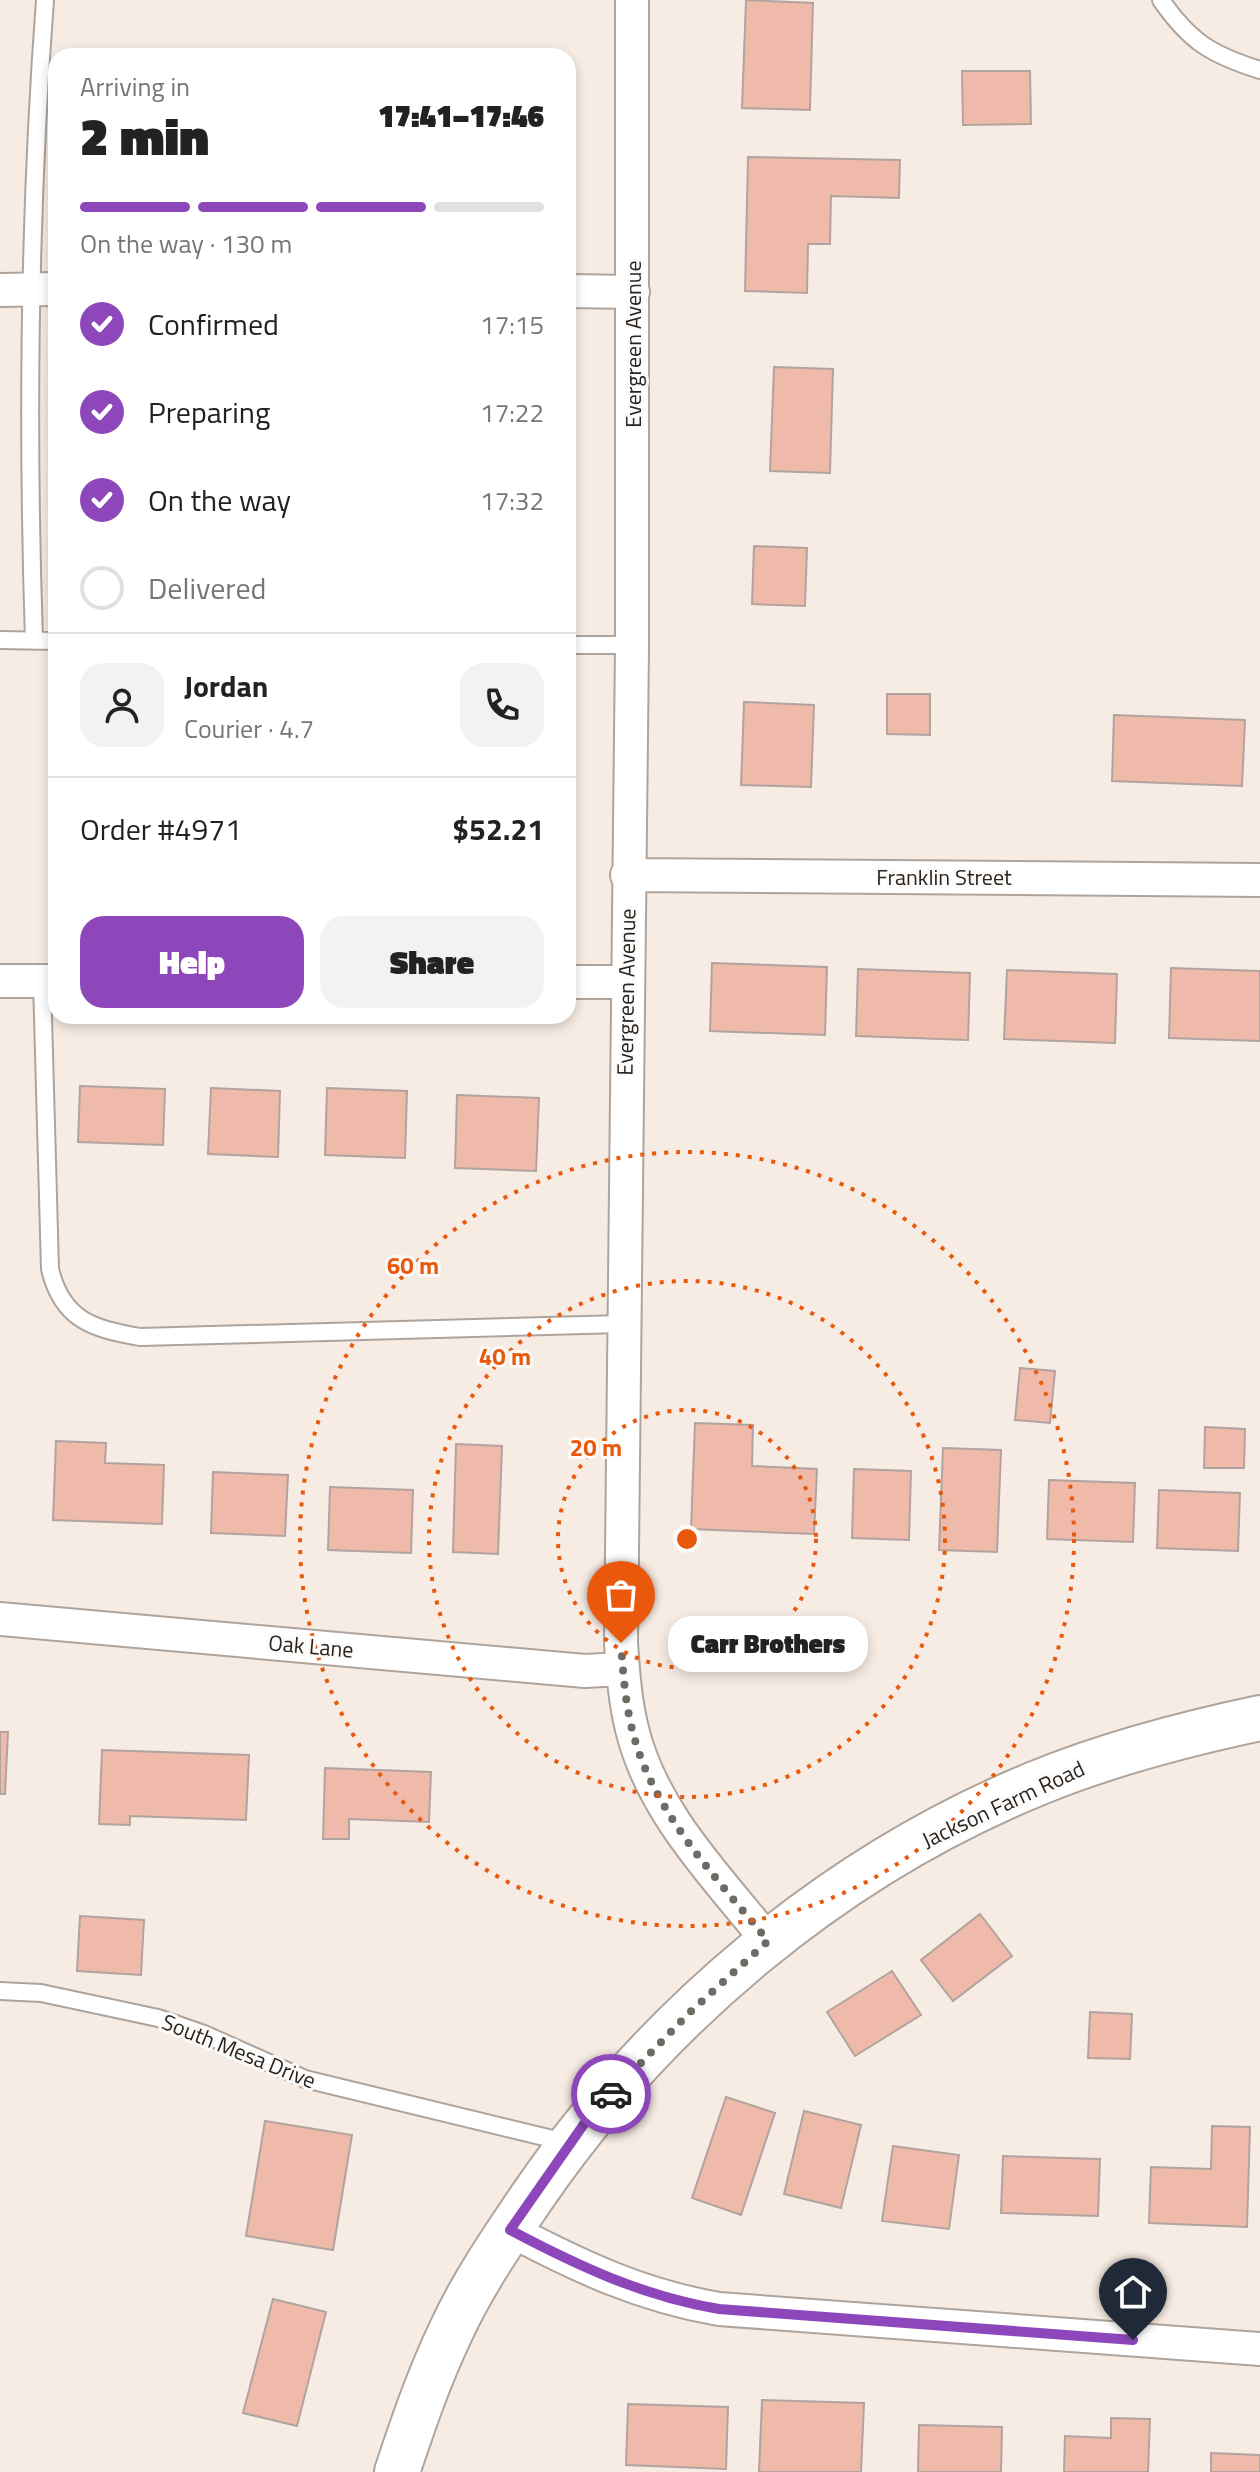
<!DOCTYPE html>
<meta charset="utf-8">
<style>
:root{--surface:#fff;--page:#f2f2f2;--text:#222;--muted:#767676;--line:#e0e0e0;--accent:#8e47ba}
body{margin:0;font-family:"Titillium Web",sans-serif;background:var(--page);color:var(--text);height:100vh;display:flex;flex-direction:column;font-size:30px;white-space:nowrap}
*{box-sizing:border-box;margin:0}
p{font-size:26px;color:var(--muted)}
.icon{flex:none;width:44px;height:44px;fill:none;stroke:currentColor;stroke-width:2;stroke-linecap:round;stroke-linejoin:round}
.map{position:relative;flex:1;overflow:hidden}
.panel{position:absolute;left:48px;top:48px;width:528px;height:976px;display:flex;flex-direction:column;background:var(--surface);border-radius:24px;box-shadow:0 4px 12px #0003}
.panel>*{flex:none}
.pin{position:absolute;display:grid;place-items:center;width:68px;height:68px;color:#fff;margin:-82px -34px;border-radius:50% 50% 50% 0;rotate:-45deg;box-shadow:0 0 8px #0007}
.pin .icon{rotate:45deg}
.courier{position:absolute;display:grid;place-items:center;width:80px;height:80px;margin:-40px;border:6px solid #8e47ba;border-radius:50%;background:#fff;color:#222;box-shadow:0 2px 10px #0007}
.bubble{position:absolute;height:56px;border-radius:24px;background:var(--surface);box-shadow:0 4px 12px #0003;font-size:26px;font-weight:800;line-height:56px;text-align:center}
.summary em{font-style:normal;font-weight:800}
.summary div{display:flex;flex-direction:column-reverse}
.summary{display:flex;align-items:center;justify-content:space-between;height:136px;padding:0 32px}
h1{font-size:52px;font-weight:800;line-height:60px}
.bar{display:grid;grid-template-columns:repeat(4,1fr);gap:12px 8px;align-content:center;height:96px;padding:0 32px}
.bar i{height:10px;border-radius:6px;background:var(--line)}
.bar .current{background:var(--accent)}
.bar p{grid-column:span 4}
.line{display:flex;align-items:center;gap:20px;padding:0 32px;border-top:2px solid var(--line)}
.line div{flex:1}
.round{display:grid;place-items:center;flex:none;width:84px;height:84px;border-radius:24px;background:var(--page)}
ol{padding:0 32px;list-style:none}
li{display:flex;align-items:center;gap:24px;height:88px}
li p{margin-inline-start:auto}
li .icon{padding:8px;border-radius:50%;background:var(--accent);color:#fff;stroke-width:4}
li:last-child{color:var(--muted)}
li i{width:44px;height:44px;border:4px solid var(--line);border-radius:50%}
.button{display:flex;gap:16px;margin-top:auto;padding:16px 32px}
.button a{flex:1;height:92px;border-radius:24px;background:var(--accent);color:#fff;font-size:32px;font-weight:800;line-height:92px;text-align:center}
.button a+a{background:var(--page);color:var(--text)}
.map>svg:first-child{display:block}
</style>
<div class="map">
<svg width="1260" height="2472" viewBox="0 0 1260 2472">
<rect width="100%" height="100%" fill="#f7ece3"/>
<!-- building -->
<path fill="#efbaaa" stroke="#b1a39f" stroke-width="2" d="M746,0L813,3L810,110L742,108Z
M962,71H1030L1031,124L963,125Z
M748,157L900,160L899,198L831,196L830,244H808L807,293L745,291Z
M774,367L833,369L830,473L770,471Z
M754,546L807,548L805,606L752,604Z
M887,694H930V735L887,734Z
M744,702L814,705L811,787L741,785Z
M1114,715L1245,720L1242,786L1112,781Z
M712,963L827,967L825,1035L710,1031Z
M1171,968L1260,971V1041L1169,1038Z
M858,969L970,973L968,1040L856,1036Z
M1007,970L1117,974L1115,1043L1004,1039Z
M80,1086L165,1089L163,1145L78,1142Z
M211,1088L280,1091L278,1157L208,1154Z
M327,1088L407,1091L405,1158L325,1155Z
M457,1095L539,1098L536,1171L455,1168Z
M1020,1368L1055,1371L1050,1423L1015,1420Z
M695,1423L753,1425L752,1466L817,1469L814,1534L691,1529Z
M1205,1427L1245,1429L1244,1468H1204Z
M56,1441L106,1443L105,1463L164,1465L162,1524L53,1520Z
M456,1444L502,1446L498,1554L453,1552Z
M943,1448L1001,1450L997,1552L939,1550Z
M854,1469L911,1471L909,1540L852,1538Z
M213,1472L288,1475L285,1536L211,1533Z
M1049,1480L1135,1483L1133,1542L1047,1539Z
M330,1487L413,1490L411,1553L328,1550Z
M1159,1490L1240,1493L1238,1551L1157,1548Z
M0,1732H8L5,1794H0Z
M102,1750L249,1755L246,1820L130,1816V1825L99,1824Z
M325,1768L431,1772L429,1822L349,1819V1839H323Z
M980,1914L1012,1956L953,2001L921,1960Z
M80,1916L144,1920L141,1975L77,1971Z
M892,1971L921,2015L855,2056L827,2012Z
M1090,2012L1132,2014L1130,2059L1088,2058Z
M726,2097L775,2113L741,2215L692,2198Z
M804,2111L861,2125L841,2208L784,2194Z
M265,2121L352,2135L333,2250L246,2236Z
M1212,2126L1250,2127L1247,2227L1149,2223L1151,2167L1211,2169Z
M893,2146L959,2155L949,2229L882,2221Z
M1003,2156L1100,2159L1098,2216L1001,2213Z
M273,2299L326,2312L297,2426L243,2413Z
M762,2400L864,2403L861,2472H759Z
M628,2404L728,2407L726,2469L626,2465Z
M1111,2418L1150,2419L1148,2472H1064L1065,2436L1111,2438Z
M919,2425L1002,2427L1001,2472H918Z
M1211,2453L1260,2455V2472H1211Z"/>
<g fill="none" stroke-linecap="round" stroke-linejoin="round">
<!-- service casing -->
<g stroke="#afa49c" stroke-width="20">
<path id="service" d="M1161,0C1190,42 1212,55 1260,70
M0,640L56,641
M34,641C27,428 29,212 45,0
M568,645H632
M42,981L50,1269C62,1320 93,1329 140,1337L623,1324
M0,1991L41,1993L158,2018L204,2034L305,2079L569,2143"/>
</g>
<!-- minor casing -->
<g stroke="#afa49c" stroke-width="36">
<path id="minor" d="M632,0V645L621,1643C623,1672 625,1701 632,1729C652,1812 716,1876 768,1941
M0,290L56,289
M568,291L633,292
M627,875L1260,880
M0,981H56
M568,982H625
M0,1619L585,1671L622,1669
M510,2230C578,2266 642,2296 719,2309L1260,2349"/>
</g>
<!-- secondary casing -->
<g stroke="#afa49c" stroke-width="48">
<path id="secondary" d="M397,2472C413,2424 429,2377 451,2331C473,2283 503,2240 532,2197C656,2016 835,1865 1040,1782C1111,1753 1185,1734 1260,1718"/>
</g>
<!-- service -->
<use href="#service" stroke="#fff" stroke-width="16"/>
<!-- minor -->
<use href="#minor" stroke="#fff" stroke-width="32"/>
<!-- secondary -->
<use href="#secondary" stroke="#fff" stroke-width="44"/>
</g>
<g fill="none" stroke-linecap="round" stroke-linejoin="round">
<!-- done -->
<path stroke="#706a65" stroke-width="8" stroke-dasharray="0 14.4" d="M611,2094L689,2013L768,1941C716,1877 652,1812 632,1729C625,1701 623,1672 621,1643"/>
<!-- route -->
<path stroke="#8e47ba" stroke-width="10" d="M611,2094L584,2124L510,2230C578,2266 642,2296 719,2309L1133,2340"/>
</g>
<!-- distance rings -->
<g fill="none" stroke="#e8590c" stroke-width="4" stroke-dasharray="4 8">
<circle cx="687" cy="1539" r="129"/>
<circle cx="687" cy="1539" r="258"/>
<circle cx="687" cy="1539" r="387"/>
</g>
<g text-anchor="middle" stroke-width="6" stroke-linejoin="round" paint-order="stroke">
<!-- street labels -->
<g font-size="22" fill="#282421" stroke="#fdfbf9">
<text transform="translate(633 344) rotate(-90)" y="8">Evergreen Avenue</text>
<text x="944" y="885">Franklin Street</text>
<text transform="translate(626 992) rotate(-89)" y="8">Evergreen Avenue</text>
<text transform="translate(311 1646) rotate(5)" y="8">Oak Lane</text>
<text transform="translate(1003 1804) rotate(-25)" y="8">Jackson Farm Road</text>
<text transform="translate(239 2051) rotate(22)" y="8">South Mesa Drive</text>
</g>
</g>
<circle cx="687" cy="1539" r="12" fill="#e8590c" stroke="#fdfbf9" stroke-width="4"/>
<g font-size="24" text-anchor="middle" font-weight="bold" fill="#e8590c" stroke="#fdfbf9" stroke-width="6" stroke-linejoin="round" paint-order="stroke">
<text x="413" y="1274">60 m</text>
<text x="505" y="1365">40 m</text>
<text x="596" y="1456">20 m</text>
</g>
</svg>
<div class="pin" style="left:621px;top:1643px;background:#ea580c"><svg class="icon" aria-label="bag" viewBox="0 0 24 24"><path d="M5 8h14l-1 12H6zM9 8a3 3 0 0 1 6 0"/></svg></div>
<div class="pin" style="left:1133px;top:2340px;background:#1f2937"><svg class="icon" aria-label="home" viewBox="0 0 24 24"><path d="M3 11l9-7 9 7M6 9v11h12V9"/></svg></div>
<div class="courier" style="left:611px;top:2094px"><svg class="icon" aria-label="car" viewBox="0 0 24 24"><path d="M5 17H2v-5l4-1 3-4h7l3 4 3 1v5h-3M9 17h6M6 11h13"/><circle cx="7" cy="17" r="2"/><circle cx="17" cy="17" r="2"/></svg></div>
<div class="bubble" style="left:668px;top:1616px;width:200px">Carr Brothers</div>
<section class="panel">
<div class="summary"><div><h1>2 min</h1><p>Arriving in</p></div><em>17:41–17:46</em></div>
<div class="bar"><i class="current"></i><i class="current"></i><i class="current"></i><i></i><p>On the way · 130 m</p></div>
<ol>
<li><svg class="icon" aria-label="check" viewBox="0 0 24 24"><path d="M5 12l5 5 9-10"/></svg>Confirmed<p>17:15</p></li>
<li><svg class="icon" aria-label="check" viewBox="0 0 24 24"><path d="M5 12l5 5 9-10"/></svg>Preparing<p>17:22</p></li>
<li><svg class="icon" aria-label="check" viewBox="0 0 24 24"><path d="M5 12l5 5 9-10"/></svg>On the way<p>17:32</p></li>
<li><i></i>Delivered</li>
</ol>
<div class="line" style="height:144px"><a class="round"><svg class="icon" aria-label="person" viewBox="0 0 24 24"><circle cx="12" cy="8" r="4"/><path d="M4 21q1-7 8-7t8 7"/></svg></a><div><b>Jordan</b><p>Courier · 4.7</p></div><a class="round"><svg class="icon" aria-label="phone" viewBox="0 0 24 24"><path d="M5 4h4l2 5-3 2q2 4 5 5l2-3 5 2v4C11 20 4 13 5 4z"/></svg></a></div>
<div class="line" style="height:104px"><div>Order #4971</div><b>$52.21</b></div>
<div class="button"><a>Help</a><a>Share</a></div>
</section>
</div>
